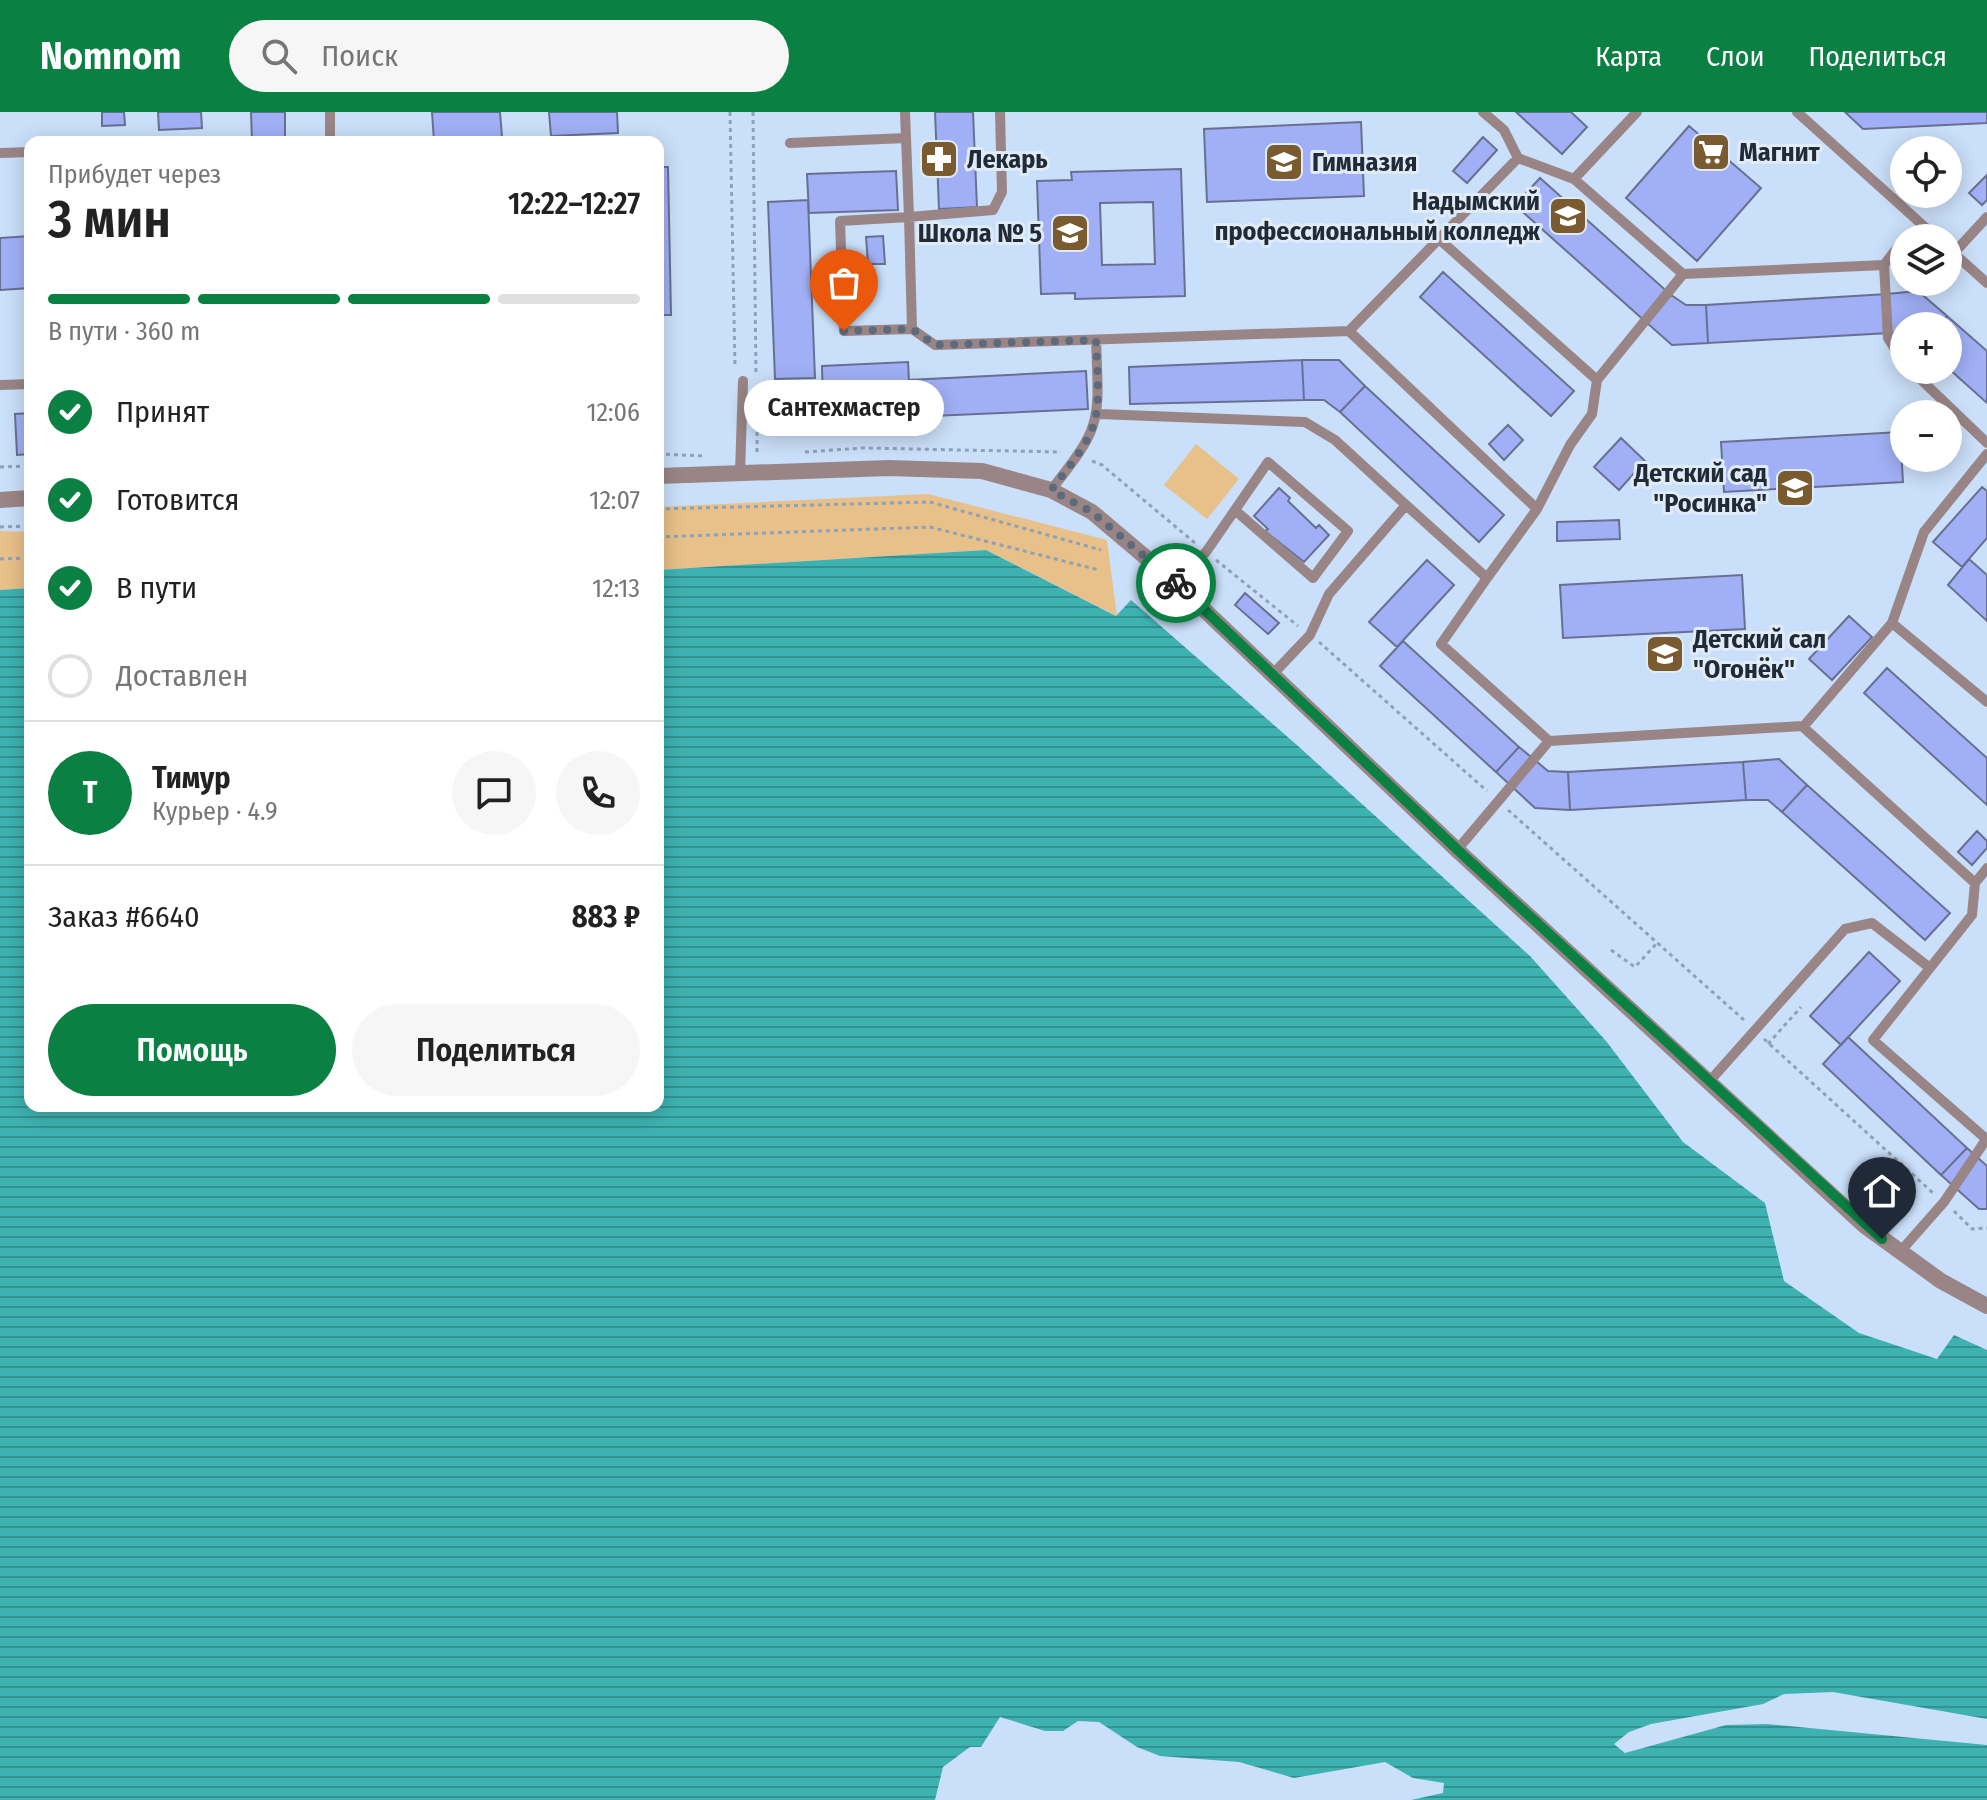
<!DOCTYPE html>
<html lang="ru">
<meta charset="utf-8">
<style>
:root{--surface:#fff;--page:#f6f6f6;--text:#222;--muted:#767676;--line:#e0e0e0;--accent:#0b8043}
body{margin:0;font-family:"Fira Sans Condensed",sans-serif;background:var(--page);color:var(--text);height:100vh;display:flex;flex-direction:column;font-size:30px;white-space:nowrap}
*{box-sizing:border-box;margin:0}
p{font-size:26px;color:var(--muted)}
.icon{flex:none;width:44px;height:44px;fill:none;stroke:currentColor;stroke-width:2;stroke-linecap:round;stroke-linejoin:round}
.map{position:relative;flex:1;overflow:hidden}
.drawer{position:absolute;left:24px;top:24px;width:640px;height:976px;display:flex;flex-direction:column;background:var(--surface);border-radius:16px;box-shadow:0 4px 20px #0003}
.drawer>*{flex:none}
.tools{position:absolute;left:1890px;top:24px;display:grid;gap:16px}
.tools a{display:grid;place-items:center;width:72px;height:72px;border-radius:50%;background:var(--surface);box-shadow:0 4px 20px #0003;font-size:40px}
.pin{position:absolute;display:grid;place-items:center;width:68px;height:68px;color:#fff;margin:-82px -34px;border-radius:50% 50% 50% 0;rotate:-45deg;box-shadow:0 0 8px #0007}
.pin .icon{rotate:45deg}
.courier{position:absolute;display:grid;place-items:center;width:80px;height:80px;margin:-40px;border:6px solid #0b8043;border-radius:50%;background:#fff;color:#222;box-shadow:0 2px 10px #0007}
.bubble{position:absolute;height:56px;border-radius:28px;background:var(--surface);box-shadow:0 4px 20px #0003;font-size:26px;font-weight:600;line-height:56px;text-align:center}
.overview em{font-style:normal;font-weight:600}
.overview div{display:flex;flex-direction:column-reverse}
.overview{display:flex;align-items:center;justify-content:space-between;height:136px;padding:0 24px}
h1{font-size:52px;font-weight:600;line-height:60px}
.bar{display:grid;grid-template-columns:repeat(4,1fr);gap:12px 8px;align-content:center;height:96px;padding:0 24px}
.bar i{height:10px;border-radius:6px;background:var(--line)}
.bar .active{background:var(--accent)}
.bar p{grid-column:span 4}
.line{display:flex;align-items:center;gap:20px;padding:0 24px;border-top:2px solid var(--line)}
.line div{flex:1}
.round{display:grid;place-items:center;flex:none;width:84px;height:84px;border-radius:42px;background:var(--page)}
ol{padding:0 24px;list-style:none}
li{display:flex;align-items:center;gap:24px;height:88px}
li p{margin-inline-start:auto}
li .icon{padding:8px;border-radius:50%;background:var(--accent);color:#fff;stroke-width:4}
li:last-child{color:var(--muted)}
li i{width:44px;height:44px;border:4px solid var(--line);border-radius:50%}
.action{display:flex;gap:16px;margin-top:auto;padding:16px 24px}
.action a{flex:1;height:92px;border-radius:48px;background:var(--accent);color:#fff;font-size:32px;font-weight:600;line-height:92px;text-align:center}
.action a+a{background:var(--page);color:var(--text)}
header{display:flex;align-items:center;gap:48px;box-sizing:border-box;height:112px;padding:0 40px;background:var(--accent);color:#fff}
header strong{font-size:38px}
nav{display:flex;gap:44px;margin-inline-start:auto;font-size:28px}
.search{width:560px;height:72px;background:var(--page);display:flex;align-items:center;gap:20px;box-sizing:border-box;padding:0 28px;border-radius:44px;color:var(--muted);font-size:30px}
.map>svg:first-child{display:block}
</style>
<header>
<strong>Nomnom</strong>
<div class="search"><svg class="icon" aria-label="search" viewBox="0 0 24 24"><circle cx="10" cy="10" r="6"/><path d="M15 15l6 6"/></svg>Поиск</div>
<nav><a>Карта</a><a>Слои</a><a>Поделиться</a></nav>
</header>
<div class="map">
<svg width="1987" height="1688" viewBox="0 0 1987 1688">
<defs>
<pattern id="water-rules" width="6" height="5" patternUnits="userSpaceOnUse" patternTransform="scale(2)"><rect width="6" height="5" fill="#3eb2b1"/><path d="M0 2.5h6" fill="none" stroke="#349191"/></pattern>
</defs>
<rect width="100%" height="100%" fill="#cadff9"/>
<!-- green -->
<path fill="#e8c089" d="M1196,332L1239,367L1207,407L1164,373Z
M928,382L1107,428L1117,504L986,438L658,458V395Z
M0,419L30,420V476L0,478Z"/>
<!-- water -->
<path fill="url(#water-rules)" d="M986,438L1116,504L1131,488L1298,634L1530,844L1606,929L1683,1030L1765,1091L1784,1169L1859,1221L1937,1247L1954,1223L1987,1238V1607L1833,1580L1784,1582L1763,1592L1651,1612L1629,1620L1614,1632L1625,1641L1726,1613L1767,1612L1987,1633V1688H1411L1443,1681L1444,1671L1413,1666L1385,1650L1294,1666L1239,1650L1160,1644L1137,1635L1099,1610L1078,1609L1063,1619H1045L1000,1605L981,1635H970L943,1655L935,1688H0V478L30,476V994H658V458Z"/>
<!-- building -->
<path fill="#a1b0f6" stroke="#687092" stroke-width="2" fill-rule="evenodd" d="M102,0H124L125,13L102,14Z
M158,0H201L202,16L159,18Z
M251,0H285V30H252Z
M432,0H500L502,25L434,29Z
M549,0H617L618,21L551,24Z
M935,0H973L977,95L939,97Z
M1516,0H1571L1587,15L1562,42Z
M1845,0H1987V11L1863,17Z
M1361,10L1364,84L1207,90L1204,17Z
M1689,14L1761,76L1697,149L1626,86Z
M1483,25L1497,38L1467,71L1453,59Z
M658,55H668L671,203H658Z
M1181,57L1185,184L1075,187V181L1041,182L1037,69L1072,68L1071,60ZM1153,90L1155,152L1102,153L1100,91Z
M896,59L898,98L809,101L807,62Z
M1987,63V88L1982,93L1969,81Z
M1540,66L1671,183L1647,211L1515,93Z
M808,88L815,266L775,267L768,90Z
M30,124V176L0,178V126Z
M883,124L885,152H868L866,125Z
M1443,160L1574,279L1551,304L1420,185Z
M1918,179L1947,204L1939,214H1904V221H1889L1887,182Z
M1887,182L1889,221L1708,231L1706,193Z
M1671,183L1686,193H1706L1708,231L1672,233L1647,211Z
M1947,204L1987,239V291L1948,256V214H1939Z
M1302,248L1304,288L1130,292L1129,255Z
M1302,248H1339L1365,274L1340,300L1324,288H1304Z
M908,250L910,288L823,292L822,254Z
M1086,259L1088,297L910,305L909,268Z
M1365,274L1504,403L1479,430L1340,300Z
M30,301V342L17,343L15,302Z
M1508,313L1523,328L1504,348L1489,332Z
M1900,320L1903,370L1724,380L1721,330Z
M1621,326L1645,349L1619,378L1594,355Z
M1982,375L1987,379V426L1962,455L1933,430Z
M1279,376L1290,386L1288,389L1316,416L1319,413L1329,423L1304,450L1265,419L1268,417L1254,404Z
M1619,408L1620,427L1557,429V410Z
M1969,447L1987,463V509L1948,473Z
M1427,448L1454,473L1397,535L1369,510Z
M1742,463L1745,517L1563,526L1560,473Z
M1245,481L1279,511L1268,522L1235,493Z
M1849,504L1872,525L1832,568L1809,547Z
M1403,529L1519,635L1496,660L1380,554Z
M1887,556L1987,646V693L1864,581Z
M1519,635L1548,659L1568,660L1570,698L1535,696L1496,660Z
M1779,647L1807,673L1782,700L1768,688H1746L1743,650Z
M1743,650L1746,688L1570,698L1568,660Z
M1807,673L1950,801L1925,828L1782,700Z
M1977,719L1987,729V736L1972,753L1958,740Z
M1869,840L1900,869L1841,933L1810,904Z
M1848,925L1967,1036L1941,1063L1823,952Z
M1967,1036L1987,1054V1097H1979L1941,1063Z"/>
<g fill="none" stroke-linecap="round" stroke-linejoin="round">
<!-- path -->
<path stroke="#8fa1b6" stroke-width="3" stroke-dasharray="4 4" stroke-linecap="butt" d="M730,0L735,256
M753,0L756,264
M757,320V344
M805,340L863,336L1061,340
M658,342L706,344
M1092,349L1102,353L1195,431
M0,355L30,354
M658,397L930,390L1101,438
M0,415L30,414
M658,425L930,415L1099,458
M0,447L30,446
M1216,448L1298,514
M1319,530L1487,679
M1508,698L1744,908
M1611,838L1635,855L1657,831
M1764,927L1933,1081
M1768,932L1801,895
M1954,1099L1972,1117L1987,1116"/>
<!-- service -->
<path stroke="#998586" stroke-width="10" d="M330,0V30
M905,0L906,26
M1483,0L1504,18L1518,46
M1797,0L1937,126
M790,31L906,26L909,105L840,109L844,219L912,217L935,233L1349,219L1518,46L1574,67L1637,0
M0,41L30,40
M1574,67L1683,162L1884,153L1904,127
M1439,127L1597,268L1592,302L1570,333L1537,397
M1948,136L1987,171
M1954,141L1987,105
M1884,153L1888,226L1904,251
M912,217L909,105L993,98L1002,80L1000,0
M1911,258L1987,331
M1597,268L1683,162
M0,273L30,272
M1099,302L1305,310L1335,328L1406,393
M740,361L743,269
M1051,378C1103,313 1099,310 1096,228
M1487,466L1441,532L1549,629L1802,614L1975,771
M1176,471L1206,440L1268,350L1348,419L1313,466L1236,399
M1892,511L1987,590
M1272,563L1310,523L1329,482L1406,393L1487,466L1537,397L1349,219
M1803,615L1892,511L1924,420L1987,342
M1457,738L1549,629
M1930,856L1972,803L1975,771L1987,756
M1708,971L1845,817L1872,811L1930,856L1873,928L1985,1026
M1899,1141L1944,1090L1987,1026"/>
<!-- tertiary -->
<path stroke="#998586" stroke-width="16" d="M658,364L889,356L982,359L1051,378L1092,400L1176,471L1457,738L1865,1114L1941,1169L1987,1194
M0,388L30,386"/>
</g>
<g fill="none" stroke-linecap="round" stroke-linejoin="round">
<!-- done -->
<path stroke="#5c6a7c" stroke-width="8" stroke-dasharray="0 14.4" d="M844,219L912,217L935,233L1096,228C1100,310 1103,313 1051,378L1092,400L1176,471"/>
<!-- route -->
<path stroke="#0b8043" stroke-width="10" d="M1176,471L1463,743L1882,1127"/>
</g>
<!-- icons -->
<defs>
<g id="supermarket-square" transform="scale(2)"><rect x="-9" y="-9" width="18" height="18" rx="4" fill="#7a5b30" stroke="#e0ebf8"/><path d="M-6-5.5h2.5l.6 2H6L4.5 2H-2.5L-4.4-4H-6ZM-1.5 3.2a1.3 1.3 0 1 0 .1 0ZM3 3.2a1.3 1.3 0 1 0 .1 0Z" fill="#fff"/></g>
<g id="pharmacy-square" transform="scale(2)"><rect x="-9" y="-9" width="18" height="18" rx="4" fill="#7a5b30" stroke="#e0ebf8"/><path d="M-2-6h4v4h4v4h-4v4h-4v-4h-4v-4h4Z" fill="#fff"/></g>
<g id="school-square" transform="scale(2)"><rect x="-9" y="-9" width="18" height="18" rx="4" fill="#7a5b30" stroke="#e0ebf8"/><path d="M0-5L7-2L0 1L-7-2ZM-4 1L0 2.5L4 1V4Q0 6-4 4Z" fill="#fff"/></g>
<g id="university-square" transform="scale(2)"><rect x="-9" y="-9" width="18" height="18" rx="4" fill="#7a5b30" stroke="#e0ebf8"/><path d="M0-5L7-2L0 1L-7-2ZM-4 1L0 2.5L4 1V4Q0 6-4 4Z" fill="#fff"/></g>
</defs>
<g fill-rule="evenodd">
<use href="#supermarket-square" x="1711" y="40"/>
<use href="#pharmacy-square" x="939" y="47"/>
<use href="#school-square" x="1284" y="50"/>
<use href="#university-square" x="1568" y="104"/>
<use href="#school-square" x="1070" y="121"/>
<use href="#school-square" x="1795" y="376"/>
<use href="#school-square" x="1665" y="542"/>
</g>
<g text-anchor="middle" stroke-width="6" stroke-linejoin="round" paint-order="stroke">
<!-- poi labels -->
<g font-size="26" font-weight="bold" fill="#212b38" stroke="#e0ebf8" text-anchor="start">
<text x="1739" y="49">Магнит</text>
<text x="967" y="56">Лекарь</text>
<text x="1312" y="59">Гимназия</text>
<text x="1540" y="98" text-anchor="end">Надымский<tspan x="1540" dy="30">профессиональный колледж</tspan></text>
<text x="1042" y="130" text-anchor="end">Школа № 5</text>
<text x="1767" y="370" text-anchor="end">Детский сад<tspan x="1767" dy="30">"Росинка"</tspan></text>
<text x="1693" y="536">Детский сал<tspan x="1693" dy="30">"Огонёк"</tspan></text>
</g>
</g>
</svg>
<div class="tools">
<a><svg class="icon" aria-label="locate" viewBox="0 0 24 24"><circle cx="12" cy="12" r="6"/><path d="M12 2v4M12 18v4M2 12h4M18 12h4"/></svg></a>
<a><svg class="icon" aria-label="layers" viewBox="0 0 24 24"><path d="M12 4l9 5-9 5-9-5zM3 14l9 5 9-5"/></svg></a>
<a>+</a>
<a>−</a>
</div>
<div class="pin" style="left:844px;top:219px;background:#ea580c"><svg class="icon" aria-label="bag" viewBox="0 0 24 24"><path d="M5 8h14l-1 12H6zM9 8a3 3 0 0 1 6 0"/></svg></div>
<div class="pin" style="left:1882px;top:1127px;background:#1f2937"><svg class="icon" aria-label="home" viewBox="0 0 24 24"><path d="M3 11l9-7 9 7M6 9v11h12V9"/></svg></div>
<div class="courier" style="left:1176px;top:471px"><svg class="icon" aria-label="bike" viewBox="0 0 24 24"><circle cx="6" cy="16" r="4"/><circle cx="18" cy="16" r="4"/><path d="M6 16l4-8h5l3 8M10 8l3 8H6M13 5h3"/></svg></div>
<div class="bubble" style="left:744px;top:268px;width:200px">Сантехмастер</div>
<section class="drawer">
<div class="overview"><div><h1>3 мин</h1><p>Прибудет через</p></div><em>12:22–12:27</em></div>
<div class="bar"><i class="active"></i><i class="active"></i><i class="active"></i><i></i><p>В пути · 360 m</p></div>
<ol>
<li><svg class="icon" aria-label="check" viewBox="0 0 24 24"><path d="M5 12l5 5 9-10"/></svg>Принят<p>12:06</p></li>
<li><svg class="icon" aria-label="check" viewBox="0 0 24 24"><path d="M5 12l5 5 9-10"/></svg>Готовится<p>12:07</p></li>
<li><svg class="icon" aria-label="check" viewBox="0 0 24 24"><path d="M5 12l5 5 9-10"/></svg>В пути<p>12:13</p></li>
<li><i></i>Доставлен</li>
</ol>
<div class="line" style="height:144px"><b class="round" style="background:var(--accent);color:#fff">Т</b><div><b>Тимур</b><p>Курьер · 4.9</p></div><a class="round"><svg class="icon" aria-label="chat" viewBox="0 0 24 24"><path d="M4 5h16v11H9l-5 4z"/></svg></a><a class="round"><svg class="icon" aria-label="phone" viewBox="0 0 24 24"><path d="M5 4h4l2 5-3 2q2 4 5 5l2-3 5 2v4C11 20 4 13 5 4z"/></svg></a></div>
<div class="line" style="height:104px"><div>Заказ #6640</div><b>883 ₽</b></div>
<div class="action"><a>Помощь</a><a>Поделиться</a></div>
</section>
</div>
